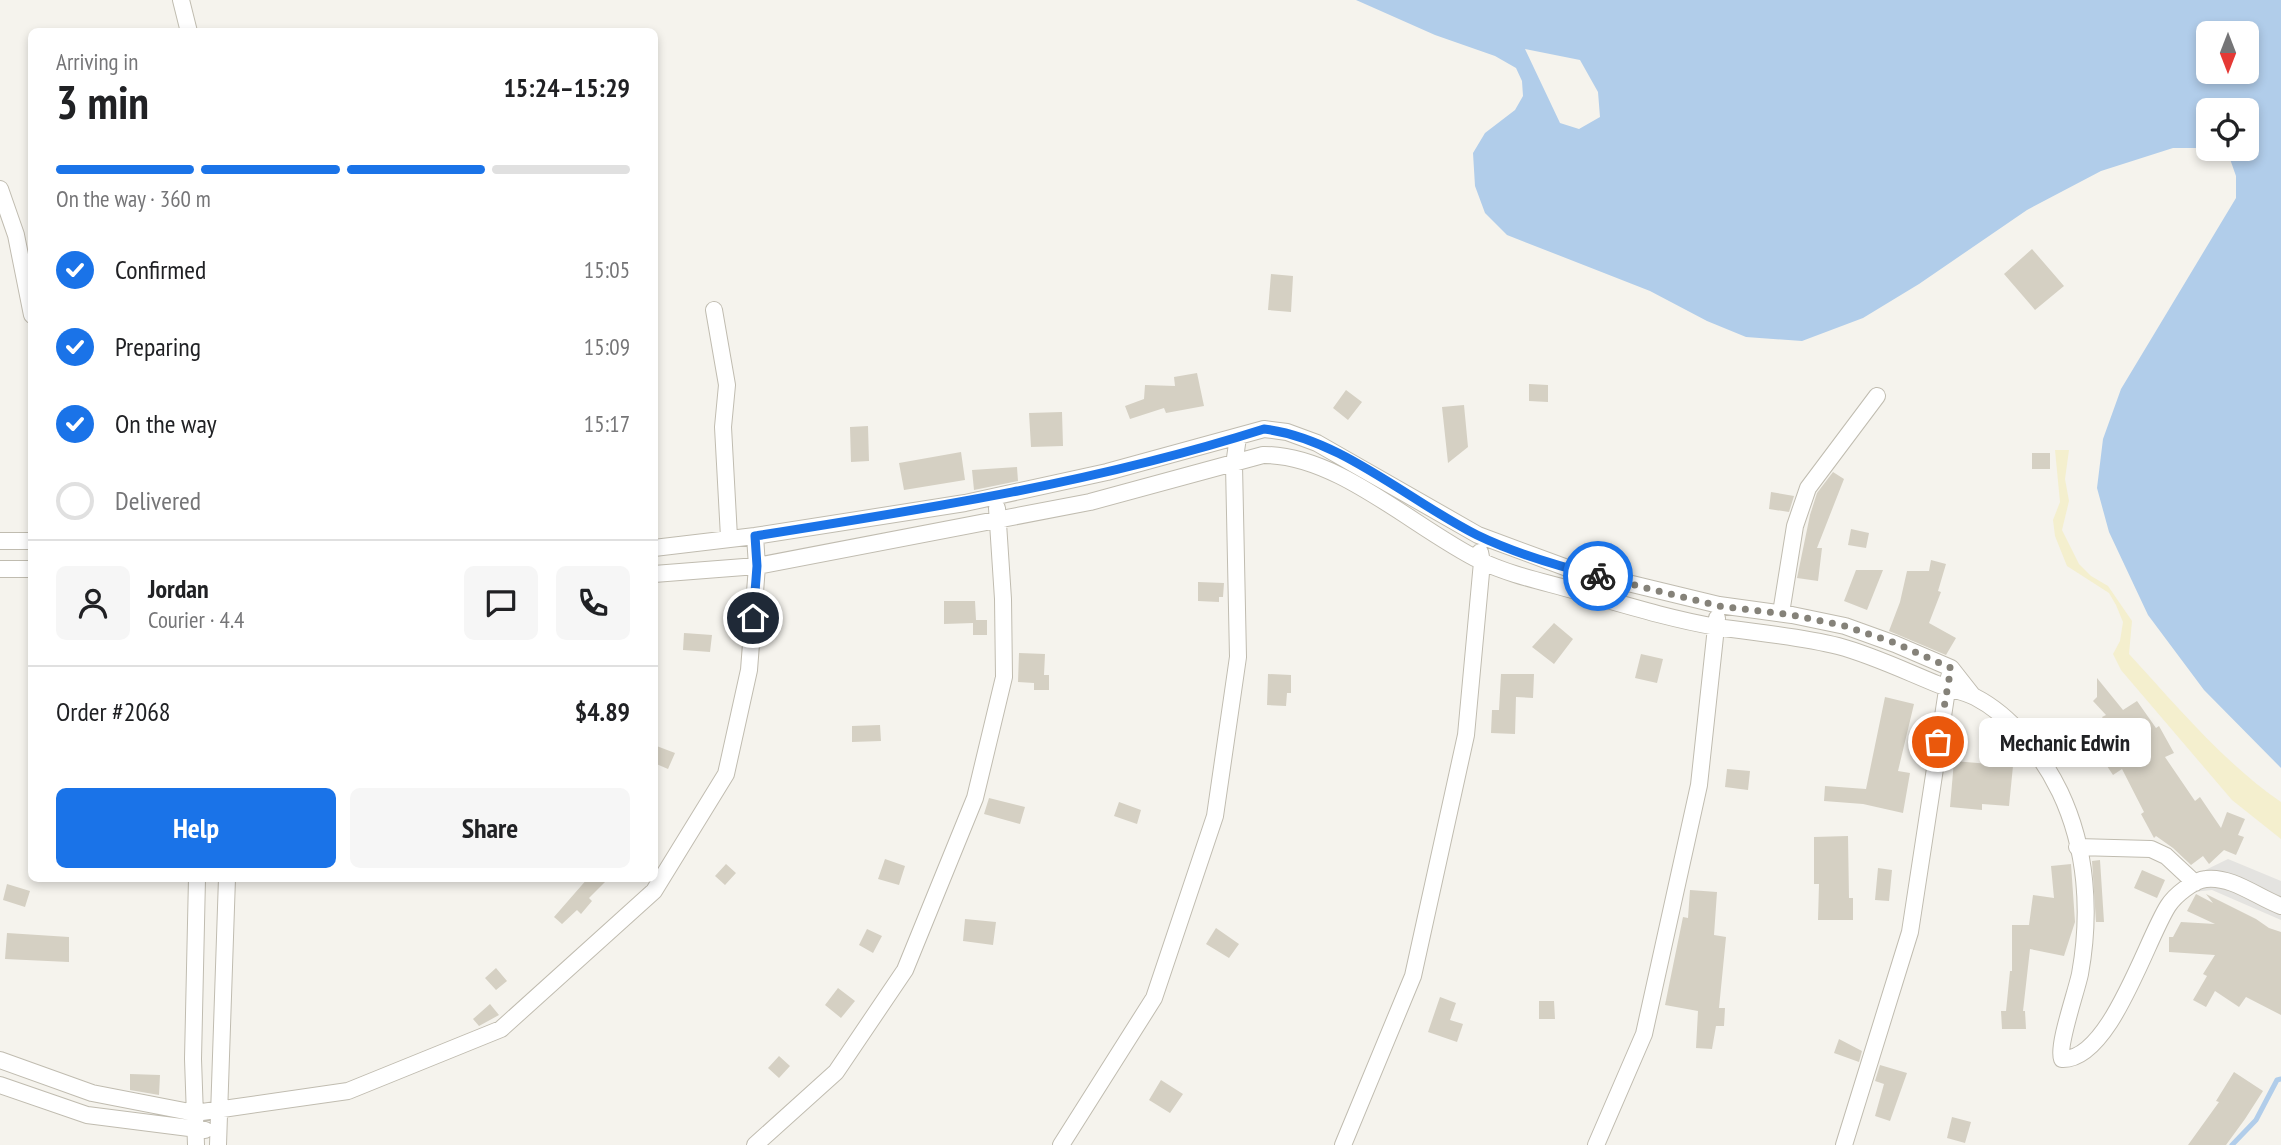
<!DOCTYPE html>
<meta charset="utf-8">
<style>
:root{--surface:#fff;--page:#f6f6f6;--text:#202124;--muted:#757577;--line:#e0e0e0;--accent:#1a73e8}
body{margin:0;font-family:"PT Sans Narrow",sans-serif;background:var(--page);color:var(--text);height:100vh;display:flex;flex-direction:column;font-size:26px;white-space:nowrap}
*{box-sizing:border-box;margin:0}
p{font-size:23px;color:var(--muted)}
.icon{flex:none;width:38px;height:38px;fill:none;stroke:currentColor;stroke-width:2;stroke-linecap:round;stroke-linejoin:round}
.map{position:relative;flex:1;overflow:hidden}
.side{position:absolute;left:28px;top:28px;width:630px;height:854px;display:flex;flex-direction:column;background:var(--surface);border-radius:10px;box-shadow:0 4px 10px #0003}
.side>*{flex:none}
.needle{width:46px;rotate:180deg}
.fabs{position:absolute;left:2196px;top:21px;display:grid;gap:14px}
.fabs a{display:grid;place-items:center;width:63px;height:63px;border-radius:10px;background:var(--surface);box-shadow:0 4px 10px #0003;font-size:35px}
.pin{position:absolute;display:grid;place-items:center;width:60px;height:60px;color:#fff;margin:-30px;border:4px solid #fff;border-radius:50%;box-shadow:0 2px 7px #0007}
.courier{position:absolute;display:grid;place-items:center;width:70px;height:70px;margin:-35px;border:5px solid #1a73e8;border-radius:50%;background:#fff;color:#222;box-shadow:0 2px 9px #0007}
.bubble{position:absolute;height:49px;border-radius:10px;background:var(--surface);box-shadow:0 4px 10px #0003;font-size:23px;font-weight:700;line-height:49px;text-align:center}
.summary em{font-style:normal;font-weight:700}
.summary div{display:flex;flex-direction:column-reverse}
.summary{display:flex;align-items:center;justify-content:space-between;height:119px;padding:0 28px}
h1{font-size:46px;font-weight:700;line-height:52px}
.bar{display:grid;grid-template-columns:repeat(4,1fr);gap:10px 7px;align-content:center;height:84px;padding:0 28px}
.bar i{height:9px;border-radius:5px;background:var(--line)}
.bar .on{background:var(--accent)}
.bar p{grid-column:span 4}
.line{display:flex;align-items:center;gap:18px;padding:0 28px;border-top:2px solid var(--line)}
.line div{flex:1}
.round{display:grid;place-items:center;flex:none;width:74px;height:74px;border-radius:10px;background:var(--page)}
ol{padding:0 28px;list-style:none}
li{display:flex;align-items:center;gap:21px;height:77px}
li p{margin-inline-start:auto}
li .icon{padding:7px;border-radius:50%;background:var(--accent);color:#fff;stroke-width:4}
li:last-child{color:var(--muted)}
li i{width:38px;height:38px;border:4px solid var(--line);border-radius:50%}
.primary-button{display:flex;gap:14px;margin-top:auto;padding:14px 28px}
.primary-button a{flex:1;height:80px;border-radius:10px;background:var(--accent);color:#fff;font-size:28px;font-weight:700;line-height:80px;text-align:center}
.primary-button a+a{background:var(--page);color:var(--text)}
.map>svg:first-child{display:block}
</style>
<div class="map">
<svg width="2281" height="1145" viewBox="0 0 2281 1145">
<rect width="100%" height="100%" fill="#f5f3ed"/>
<!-- sand -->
<path fill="#f4efce" d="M2055,450H2069L2065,479L2069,501L2062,530L2079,564L2091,576L2108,586L2132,621L2129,654C2175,704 2225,764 2281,802V839L2232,800L2121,670L2113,654L2120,641L2123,622L2116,605L2109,593L2067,566L2055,536L2053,520L2060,502Z"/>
<!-- parking -->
<path fill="#e4e3e0" d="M2228,859L2281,881V920L2212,890L2193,892L2189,878Z"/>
<!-- water -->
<path fill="#b1cdea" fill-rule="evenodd" d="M1356,0H2281V768L2204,690L2148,615L2109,532L2097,488L2103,439L2121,389L2236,198V176L2230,159L2209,149H2247V110H2208V148H2173L2101,171L2027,210L1919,284L1863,318L1802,341L1746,337L1707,321L1650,291L1507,235L1485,213L1475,186L1473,153L1485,133L1515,110L1523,96L1522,81L1516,68L1495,56L1435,35ZM2208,33H2247V72H2208ZM1525,49L1580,60L1598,92L1600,117L1579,129L1560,123Z"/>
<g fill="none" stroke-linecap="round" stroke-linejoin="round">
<!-- stream -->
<path stroke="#b1cdea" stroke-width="5" d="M2232,1145L2256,1120L2277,1080L2281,1079"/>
</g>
<!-- building -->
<path fill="#d5d0c3" d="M2032,249L2064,286L2035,310L2004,274Z
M1271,274L1293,276L1291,312L1268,310Z
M1197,373L1204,406L1166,413L1164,408L1130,419L1125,406L1144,399L1145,385L1175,386L1174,377Z
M1529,384L1548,385V402L1529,401Z
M1346,390L1362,402L1348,420L1333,408Z
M1464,405L1468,447L1448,463L1442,407Z
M1062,412L1063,446L1031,447L1029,413Z
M868,426L869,461L851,462L850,427Z
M961,452L965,480L904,490L899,463Z
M2032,453H2050V469H2032Z
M1017,467L1018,481L974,490L972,470Z
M1833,472L1844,479L1817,548H1822L1818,581L1797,578L1810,515L1817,493Z
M1771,492L1794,496L1789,512L1769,509Z
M1851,529L1869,533L1866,548L1848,545Z
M1931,560L1946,564L1938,591L1941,592L1929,623L1956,638L1946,655L1889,631L1900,602L1907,571H1929Z
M1856,570H1883L1867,610L1844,601Z
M1198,582L1224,583L1223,597H1219V602L1198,601Z
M944,601H975L976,620H987V635H973V623L944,624Z
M1554,623L1573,639L1554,664L1532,647Z
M684,633L712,635L710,652L683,650Z
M1019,653L1045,654L1044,675H1049V690H1034V683L1018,682Z
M1641,654L1663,659L1657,683L1635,678Z
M1268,674L1291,675V693H1287L1286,706L1267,705Z
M1501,674H1534L1533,698L1516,697L1515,734L1491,733L1492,710H1499Z
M2097,678L2123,710L2137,701L2156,728L2159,726L2174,753L2165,757L2195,801L2200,797L2221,828L2227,812L2245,819L2238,835L2244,837L2236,855L2224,850L2209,864L2203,856L2191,865L2173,848L2156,836L2154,838L2141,814L2144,812L2122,769L2113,775L2105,763L2116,757L2104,738L2112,732L2102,717L2106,715L2093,701L2097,697Z
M1885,697L1914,704L1898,771L1910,773L1903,813L1863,804L1824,801L1825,786L1866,789Z
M880,725L881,741L852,742V726Z
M654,745L675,753L668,769L654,763Z
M1954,761L2013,766L2009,806L1982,804V810L1950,807Z
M1727,769L1750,771L1748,790L1725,787Z
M989,798L1025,807L1020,824L984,814Z
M1119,802L1141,810L1137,824L1114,816Z
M1848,836L1849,898H1853V920H1818L1819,884H1814V837Z
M885,859L905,866L899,885L878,879Z
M2100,860L2104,922H2096L2092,861Z
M726,864L736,873L725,885L715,876Z
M2071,864L2075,922L2064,956L2030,949L2023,1011H2025L2026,1029H2002L2001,1011H2006L2010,971H2012V925H2029L2033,895L2054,898L2051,866Z
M1878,868L1892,870L1889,901L1875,900Z
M2142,870L2165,880L2157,898L2134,888Z
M588,878H609L589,898L592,901L581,914L577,910L562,924L554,917Z
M7,884L30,891L25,907L3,900Z
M1690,890L1717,892L1714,935L1726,937L1719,1008H1725L1724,1026H1716L1712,1049L1696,1048L1698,1011L1665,1005L1683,917L1688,918Z
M2196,894L2213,903L2206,894L2256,919L2269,928L2281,932V1015L2246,997L2239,1007L2215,991L2206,1007L2193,1000L2207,976L2203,974L2215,955L2169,952V937H2173L2181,922L2215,924L2187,911Z
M965,919L996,922L993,945L963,941Z
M1216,928L1239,944L1229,958L1206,944Z
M867,929L882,936L873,953L859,945Z
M7,933L69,937V962L5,959Z
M496,968L507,981L496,990L485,978Z
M838,988L855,1001L841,1018L825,1005Z
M1440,997L1456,1003L1450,1020L1463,1024L1457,1042L1428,1032Z
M1539,1001H1554L1555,1019H1539Z
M490,1004L499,1015L479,1026L473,1019Z
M1839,1039L1862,1051L1859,1062L1834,1053Z
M779,1056L790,1066L779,1078L768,1068Z
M1880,1065L1907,1073L1890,1121L1875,1116L1884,1084L1875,1081Z
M2234,1072L2263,1091L2245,1119L2226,1145H2188L2219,1102L2216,1101Z
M130,1074L160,1075L159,1095L130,1090Z
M1161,1080L1183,1094L1170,1113L1149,1100Z
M1952,1117L1971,1122L1965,1143L1947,1138Z"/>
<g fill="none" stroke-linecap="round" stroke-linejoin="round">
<!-- minor casing -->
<g stroke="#c0bcb0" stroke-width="18">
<path id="minor" d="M181,0L189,32
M0,189L16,235L32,315
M714,310L727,385L723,427L729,537
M0,541H32
M654,548L755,536L965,503L1107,472L1264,429L1287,432L1317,443L1478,535L1570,569L1719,605L1792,615L1845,626L1895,644L1951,668L1973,696
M0,569H32
M654,574L757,566L1090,502L1263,455C1338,454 1415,529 1481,561C1510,575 1545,582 1576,591C1622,604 1670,619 1717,627C1758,633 1799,636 1838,646C1872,655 1905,671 1937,684C1949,689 1963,691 1975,697C2012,716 2042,755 2060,792C2087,849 2091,913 2080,974C2076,993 2057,1046 2062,1059C2110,1061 2146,940 2168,906C2175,895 2194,880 2206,879C2232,876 2257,897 2281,906
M1781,613L1795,526L1808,488L1877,396
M2077,847L2151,849L2166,856L2195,883
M0,1060L92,1093L195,1113L348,1091L501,1029L654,891L726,774L749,670L757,566L755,536
M0,1085L87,1115L205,1130
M196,1145L193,1059L197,878
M218,1145L227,878
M755,1145L836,1072L905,970L975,798L1004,677L1003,599L997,508
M1061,1145L1154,998L1215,816L1238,657L1234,465L1238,437
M1343,1145L1413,976L1466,735L1482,562L1480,552
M1596,1145L1644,1034L1699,785L1717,618
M1844,1145L1910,932L1949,677"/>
</g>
<!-- minor -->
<use href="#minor" stroke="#fff" stroke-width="16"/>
</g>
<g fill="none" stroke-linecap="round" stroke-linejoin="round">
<!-- done -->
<path stroke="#858279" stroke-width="7" stroke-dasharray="0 12.6" d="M1598,576L1719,606L1792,615L1845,626L1895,643L1951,668L1938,742"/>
<!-- route -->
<path stroke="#1a73e8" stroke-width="9" d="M753,618L757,566L755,536C926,509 1098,482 1264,429C1340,438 1409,501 1477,535C1514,553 1558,566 1598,576"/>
</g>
</svg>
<div class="fabs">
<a><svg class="needle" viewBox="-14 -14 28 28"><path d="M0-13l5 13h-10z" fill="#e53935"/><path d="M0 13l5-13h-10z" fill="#757577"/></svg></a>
<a><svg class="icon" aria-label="locate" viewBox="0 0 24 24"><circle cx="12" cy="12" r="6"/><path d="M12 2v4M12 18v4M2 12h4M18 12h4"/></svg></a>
</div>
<div class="pin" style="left:1938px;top:742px;background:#ea580c"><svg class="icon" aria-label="bag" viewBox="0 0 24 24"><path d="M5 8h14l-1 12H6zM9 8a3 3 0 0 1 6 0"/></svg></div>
<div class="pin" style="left:753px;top:618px;background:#1f2937"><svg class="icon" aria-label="home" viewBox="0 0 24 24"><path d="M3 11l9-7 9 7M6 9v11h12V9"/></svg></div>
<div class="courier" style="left:1598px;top:576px"><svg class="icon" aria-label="bike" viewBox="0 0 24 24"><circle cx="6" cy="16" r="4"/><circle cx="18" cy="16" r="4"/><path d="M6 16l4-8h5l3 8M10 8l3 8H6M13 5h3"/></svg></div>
<div class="bubble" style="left:1979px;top:718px;width:172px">Mechanic Edwin</div>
<section class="side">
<div class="summary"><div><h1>3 min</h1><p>Arriving in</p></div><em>15:24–15:29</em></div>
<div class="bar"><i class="on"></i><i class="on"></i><i class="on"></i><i></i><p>On the way · 360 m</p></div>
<ol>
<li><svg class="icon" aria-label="check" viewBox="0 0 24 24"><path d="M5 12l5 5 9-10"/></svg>Confirmed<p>15:05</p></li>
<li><svg class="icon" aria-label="check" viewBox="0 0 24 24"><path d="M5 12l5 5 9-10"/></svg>Preparing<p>15:09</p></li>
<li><svg class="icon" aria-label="check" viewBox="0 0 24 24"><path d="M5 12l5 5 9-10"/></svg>On the way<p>15:17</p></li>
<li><i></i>Delivered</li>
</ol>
<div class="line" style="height:126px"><a class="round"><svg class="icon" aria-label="person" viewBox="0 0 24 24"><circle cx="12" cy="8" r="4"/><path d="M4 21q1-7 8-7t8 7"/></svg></a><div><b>Jordan</b><p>Courier · 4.4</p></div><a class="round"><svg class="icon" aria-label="chat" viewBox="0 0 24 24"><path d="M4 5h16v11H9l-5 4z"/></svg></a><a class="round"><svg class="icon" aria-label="phone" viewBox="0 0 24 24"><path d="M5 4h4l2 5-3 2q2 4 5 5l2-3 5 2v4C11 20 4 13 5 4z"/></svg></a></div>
<div class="line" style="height:91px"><div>Order #2068</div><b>$4.89</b></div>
<div class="primary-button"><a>Help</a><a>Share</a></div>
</section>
</div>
